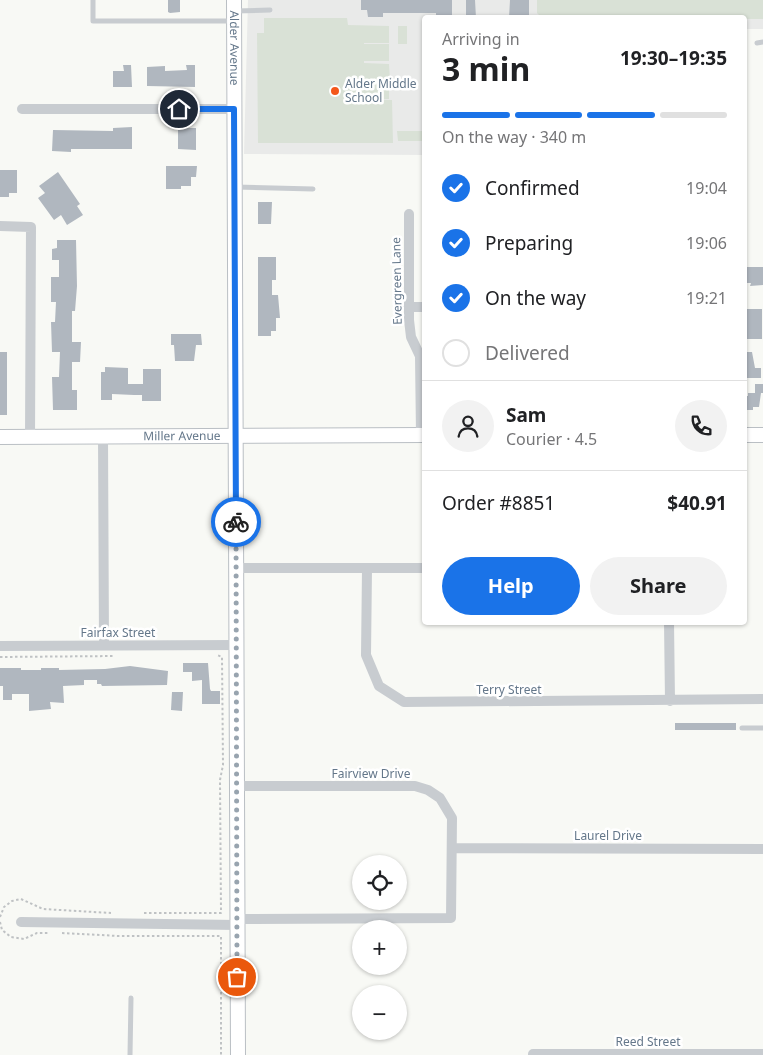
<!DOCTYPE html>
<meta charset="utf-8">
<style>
:root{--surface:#fff;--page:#f2f2f2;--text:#202124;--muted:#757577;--line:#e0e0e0;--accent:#1a73e8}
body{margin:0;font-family:"Noto Sans",sans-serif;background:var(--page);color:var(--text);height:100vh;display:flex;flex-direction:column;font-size:19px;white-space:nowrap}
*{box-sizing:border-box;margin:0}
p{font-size:16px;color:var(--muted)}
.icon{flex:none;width:28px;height:28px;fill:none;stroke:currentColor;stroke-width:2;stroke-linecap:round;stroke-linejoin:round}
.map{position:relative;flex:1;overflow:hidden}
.panel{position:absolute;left:422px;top:15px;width:325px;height:610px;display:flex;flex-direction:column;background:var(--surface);border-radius:5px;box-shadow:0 1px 4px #0004}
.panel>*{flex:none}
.buttons{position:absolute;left:352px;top:855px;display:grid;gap:10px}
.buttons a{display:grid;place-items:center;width:55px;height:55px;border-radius:50%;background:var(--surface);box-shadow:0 1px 4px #0004;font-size:25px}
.pin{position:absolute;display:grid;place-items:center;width:42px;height:42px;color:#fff;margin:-21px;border:2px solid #fff;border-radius:50%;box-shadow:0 1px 5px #0007}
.courier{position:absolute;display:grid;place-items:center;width:50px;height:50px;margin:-25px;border:4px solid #1a73e8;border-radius:50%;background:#fff;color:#222;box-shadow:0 1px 6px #0007}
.headline em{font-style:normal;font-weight:700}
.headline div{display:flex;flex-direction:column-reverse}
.headline{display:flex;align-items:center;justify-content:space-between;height:85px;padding:0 20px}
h1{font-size:32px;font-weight:700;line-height:38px}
.bar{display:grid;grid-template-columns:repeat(4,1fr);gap:8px 5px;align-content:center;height:60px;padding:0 20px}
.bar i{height:6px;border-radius:4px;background:var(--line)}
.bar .current{background:var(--accent)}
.bar p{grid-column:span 4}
.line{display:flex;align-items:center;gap:12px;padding:0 20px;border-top:1px solid var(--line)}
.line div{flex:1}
.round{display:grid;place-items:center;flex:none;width:52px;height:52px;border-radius:26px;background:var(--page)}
ol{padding:0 20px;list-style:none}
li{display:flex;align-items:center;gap:15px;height:55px}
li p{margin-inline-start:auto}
li .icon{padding:5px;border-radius:50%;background:var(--accent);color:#fff;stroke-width:4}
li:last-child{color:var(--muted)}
li i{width:28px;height:28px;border:2px solid var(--line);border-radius:50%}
.primary-button{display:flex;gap:10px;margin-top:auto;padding:10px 20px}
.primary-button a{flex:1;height:58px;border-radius:30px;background:var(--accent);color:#fff;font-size:20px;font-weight:700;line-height:58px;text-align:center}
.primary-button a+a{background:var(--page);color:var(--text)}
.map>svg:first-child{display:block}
</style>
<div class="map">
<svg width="763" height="1055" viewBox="0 0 763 1055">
<rect width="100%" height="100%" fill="#f8f9f5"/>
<!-- built -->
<path fill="#e9eae9" d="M248,0H763V29H745V18H425V155L244,154Z"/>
<!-- green -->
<path fill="#d9e1d6" d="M537,0H763V19H745V18L541,17L537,13Z
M264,18H347L348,25L389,26V43H364V44H389V61H364V63L389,64L390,80H364V82L389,83V99L364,100H392L393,143H258L257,33H264Z
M398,26H407V44H398Z
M397,131H425V141H398Z"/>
<!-- building -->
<path fill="#b0b7bf" d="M168,0H180V12L170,13L168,12Z
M361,0H452V17H436V13H383V17H368L367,10H361Z
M466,0H475L476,18H466Z
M510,0H529V18H509Z
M123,65H131L132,87H113V71H124Z
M186,65H195V87L147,86V67L165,66V71L187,70Z
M132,127V149H71V152L52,151L53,130L113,131V128Z
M178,128H196V150L178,149Z
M166,166H197L196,177H191V186H181V189H166Z
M0,170H17V193H9V197H0Z
M58,172L80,204L77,206L83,215L67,225L61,215L54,220L38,198L45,193L39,186Z
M258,202H272L271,224H258Z
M57,240H76L77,286L75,311H72V342H81L80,362H72V390H77V410H53L52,377H59L60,352H52L51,322H55L56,302H51V277H59V260H52V249L57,248Z
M258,257H276V280H272V295H278L280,318H276V331H271V336H258Z
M745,267H763V285L750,286L751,283H745Z
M747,309H762V339H747Z
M171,334H201L202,345H196L194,361H175L174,345H171Z
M0,352H7V415H0Z
M745,352H752L755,368H761V378H745Z
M105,367L128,368V384H143V369H161V401H142V395H134L112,394V400H101V372H105Z
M755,384H763V393H761L759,407H753V410H745V396H748V393H755Z
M183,663H208L210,689L211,691H220V704H202V680L192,681V672H183Z
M130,666L168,671L167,685L102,686L101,684H97V680H84V685L63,686L64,703L50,702L51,709L29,711V694H12V700H3V686H0V668H21V670H41V668H59V670L105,669Z
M172,692H183L182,711L171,710Z
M675,723H736V730H675Z"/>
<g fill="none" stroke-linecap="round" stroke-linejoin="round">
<!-- secondary casing -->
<g stroke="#babfc4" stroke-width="16">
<g id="secondary">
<path id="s1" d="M234,0L238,1055"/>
<path d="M745,435H763"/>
<path id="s2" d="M0,437L425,435"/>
</g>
</g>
<!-- path -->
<path stroke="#bfc2c4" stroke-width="2" stroke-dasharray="2.5 2.5" stroke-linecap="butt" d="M0,657L115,656
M144,913H221L220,780L223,765L222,657L217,655
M0,917L4,907L12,901L21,899L43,909L111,913
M0,922L2,930L11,937L24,939L37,933H48
M62,933L119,936H221V1055"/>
<!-- lane -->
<path stroke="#c8ccd0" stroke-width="5" d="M93,0V21H234
M235,11L270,10
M757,43L763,42
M235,187L313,189
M742,728H763
M130,1055L131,998"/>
<!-- street -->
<path stroke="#c8ccd0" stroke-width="10" d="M22,109H234
M409,214V320L411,337L420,356L421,435
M0,226L31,227L30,437
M408,307H425
M103,437L104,645
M236,568H425
M367,569L366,655L379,686L404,702L763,699
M669,622L670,701
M0,646L236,645
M237,786H415L428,790L440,798L452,818L451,918L237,919
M452,848L763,849
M21,922L237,925
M533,1054H763"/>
<!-- secondary -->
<use href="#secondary" stroke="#fff" stroke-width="14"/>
</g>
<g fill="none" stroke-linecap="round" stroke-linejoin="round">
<!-- done -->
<path stroke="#98a4af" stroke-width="5" stroke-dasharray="0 9" d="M236,522L237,977"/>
<!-- route -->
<path stroke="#1a73e8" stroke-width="6" d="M179,109H234L236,522"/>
</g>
<!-- markers -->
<circle fill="#f4571a" stroke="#fff" stroke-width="2" cx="335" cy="91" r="5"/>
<g text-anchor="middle" stroke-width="5" stroke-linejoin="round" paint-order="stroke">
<!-- street labels -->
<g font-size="12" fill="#64778a" stroke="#fff">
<text dy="4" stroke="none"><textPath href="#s1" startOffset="48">Alder Avenue</textPath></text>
<text transform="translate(397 281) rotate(-91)" y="4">Evergreen Lane</text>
<text dy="4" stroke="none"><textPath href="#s2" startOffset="182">Miller Avenue</textPath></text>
<text x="118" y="637">Fairfax Street</text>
<text x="509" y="694">Terry Street</text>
<text x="371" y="778">Fairview Drive</text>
<text x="608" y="840">Laurel Drive</text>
<text x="648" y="1046">Reed Street</text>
</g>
<!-- poi labels -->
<g font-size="12" fill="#64778a" stroke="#fff" text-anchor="start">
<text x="345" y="88">Alder Middle<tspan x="345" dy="14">School</tspan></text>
</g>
</g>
</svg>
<div class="buttons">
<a><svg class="icon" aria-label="locate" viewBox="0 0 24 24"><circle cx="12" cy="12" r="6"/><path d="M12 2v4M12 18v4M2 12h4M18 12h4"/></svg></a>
<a>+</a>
<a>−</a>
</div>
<div class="pin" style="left:237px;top:977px;background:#ea580c"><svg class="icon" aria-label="bag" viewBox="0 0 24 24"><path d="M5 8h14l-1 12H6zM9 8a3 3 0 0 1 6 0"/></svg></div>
<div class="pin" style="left:179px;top:109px;background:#1f2937"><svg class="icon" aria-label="home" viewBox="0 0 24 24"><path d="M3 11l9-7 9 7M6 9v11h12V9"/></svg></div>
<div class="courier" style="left:236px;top:522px"><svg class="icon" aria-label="bike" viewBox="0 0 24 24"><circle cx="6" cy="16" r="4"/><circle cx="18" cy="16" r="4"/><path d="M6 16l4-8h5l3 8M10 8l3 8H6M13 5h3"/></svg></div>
<section class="panel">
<div class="headline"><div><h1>3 min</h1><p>Arriving in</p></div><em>19:30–19:35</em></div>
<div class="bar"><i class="current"></i><i class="current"></i><i class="current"></i><i></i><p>On the way · 340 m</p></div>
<ol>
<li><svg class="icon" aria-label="check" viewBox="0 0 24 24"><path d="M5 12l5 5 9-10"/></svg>Confirmed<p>19:04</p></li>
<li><svg class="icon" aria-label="check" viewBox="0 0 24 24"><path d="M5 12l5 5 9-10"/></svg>Preparing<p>19:06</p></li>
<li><svg class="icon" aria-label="check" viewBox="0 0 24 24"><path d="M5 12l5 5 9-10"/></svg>On the way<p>19:21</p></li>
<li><i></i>Delivered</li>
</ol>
<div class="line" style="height:90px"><a class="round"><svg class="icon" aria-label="person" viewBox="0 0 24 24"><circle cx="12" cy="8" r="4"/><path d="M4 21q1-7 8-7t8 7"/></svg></a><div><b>Sam</b><p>Courier · 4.5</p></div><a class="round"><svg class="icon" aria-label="phone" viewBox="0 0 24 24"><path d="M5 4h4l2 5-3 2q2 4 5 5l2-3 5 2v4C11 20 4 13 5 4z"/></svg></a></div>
<div class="line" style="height:65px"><div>Order #8851</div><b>$40.91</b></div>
<div class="primary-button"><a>Help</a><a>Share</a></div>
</section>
</div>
